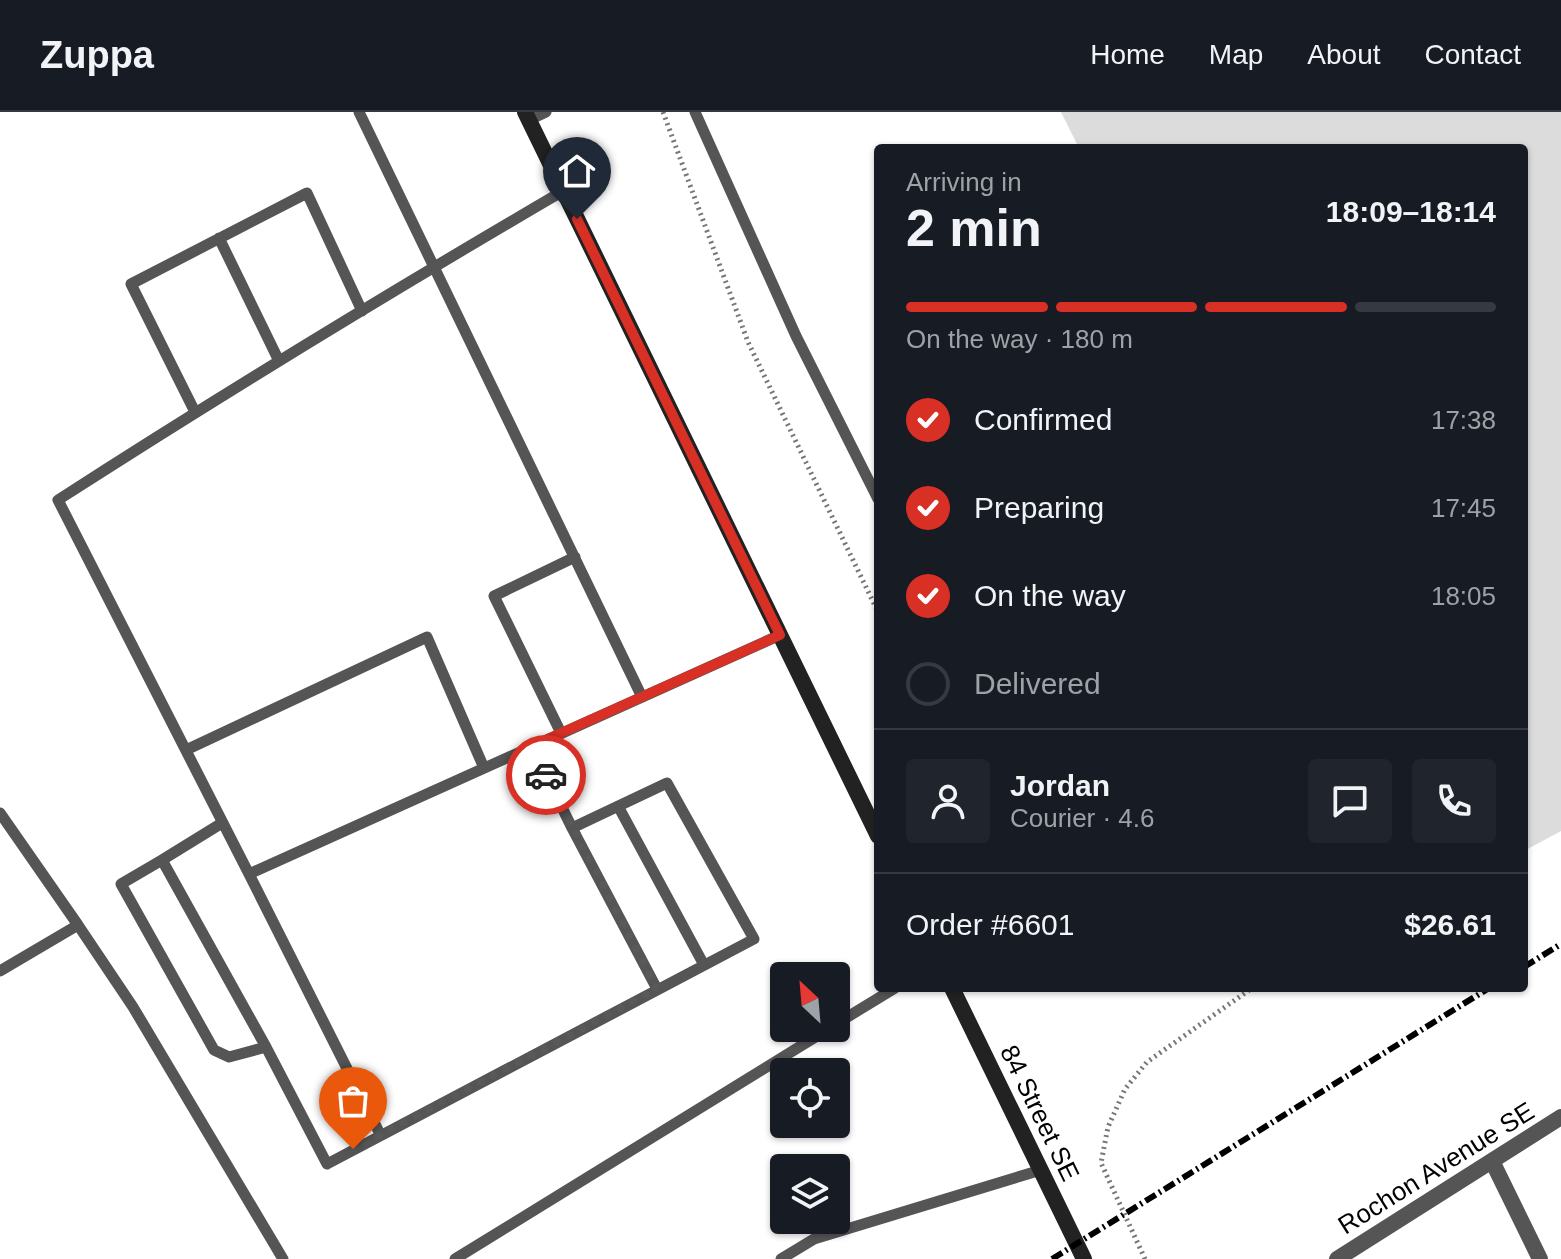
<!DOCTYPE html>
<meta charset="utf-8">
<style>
:root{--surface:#171b24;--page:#20242c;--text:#f1f3f6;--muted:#9ea1a6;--line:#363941;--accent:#d93025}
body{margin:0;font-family:Helvetica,sans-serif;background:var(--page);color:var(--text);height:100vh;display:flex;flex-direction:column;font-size:30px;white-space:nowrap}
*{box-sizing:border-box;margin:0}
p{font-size:26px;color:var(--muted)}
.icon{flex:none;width:44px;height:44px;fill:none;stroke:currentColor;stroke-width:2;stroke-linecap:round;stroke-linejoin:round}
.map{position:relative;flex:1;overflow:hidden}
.details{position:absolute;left:874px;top:32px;width:654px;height:848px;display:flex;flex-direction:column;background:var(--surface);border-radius:8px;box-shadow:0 2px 6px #0004}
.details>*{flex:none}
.needle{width:52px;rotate:334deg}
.controls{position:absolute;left:770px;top:850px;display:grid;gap:16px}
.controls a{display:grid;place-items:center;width:80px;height:80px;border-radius:8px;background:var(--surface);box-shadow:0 2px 6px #0004;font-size:40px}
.pin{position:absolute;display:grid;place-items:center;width:68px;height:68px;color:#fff;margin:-82px -34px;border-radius:50% 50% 50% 0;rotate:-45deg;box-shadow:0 0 8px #0007}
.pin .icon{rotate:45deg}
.courier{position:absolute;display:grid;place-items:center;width:80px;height:80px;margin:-40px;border:6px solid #d93025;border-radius:50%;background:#fff;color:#222;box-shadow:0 2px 10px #0007}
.head em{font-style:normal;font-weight:600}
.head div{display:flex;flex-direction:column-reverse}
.head{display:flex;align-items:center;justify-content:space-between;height:136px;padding:0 32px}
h1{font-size:52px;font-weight:600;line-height:60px}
.bar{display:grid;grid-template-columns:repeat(4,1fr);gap:12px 8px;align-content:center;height:96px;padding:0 32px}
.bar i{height:10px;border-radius:6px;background:var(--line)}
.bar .selected{background:var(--accent)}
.bar p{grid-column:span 4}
.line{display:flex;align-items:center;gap:20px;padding:0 32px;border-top:2px solid var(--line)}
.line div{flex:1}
.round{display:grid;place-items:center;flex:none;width:84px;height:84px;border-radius:8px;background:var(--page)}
ol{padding:0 32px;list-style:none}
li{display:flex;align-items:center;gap:24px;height:88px}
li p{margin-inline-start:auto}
li .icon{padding:8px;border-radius:50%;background:var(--accent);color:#fff;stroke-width:4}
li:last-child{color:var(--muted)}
li i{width:44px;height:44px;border:4px solid var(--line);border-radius:50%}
header{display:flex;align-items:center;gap:48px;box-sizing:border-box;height:112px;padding:0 40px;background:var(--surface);border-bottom:2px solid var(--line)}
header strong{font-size:38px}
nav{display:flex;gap:44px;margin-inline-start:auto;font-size:28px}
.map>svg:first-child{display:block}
</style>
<header>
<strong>Zuppa</strong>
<nav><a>Home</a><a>Map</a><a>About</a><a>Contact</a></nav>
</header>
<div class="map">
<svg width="1561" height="1147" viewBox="0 0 1561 1147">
<rect width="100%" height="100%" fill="#fff"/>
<!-- green -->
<path fill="#dcdcdc" d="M1061,0H1561V719L1524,739V36H1079Z"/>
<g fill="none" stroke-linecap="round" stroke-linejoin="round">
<!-- path -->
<path stroke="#777" stroke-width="5" stroke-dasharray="2 4" stroke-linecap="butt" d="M663,0L748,230L878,500
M1145,1147L1101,1051L1108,1015L1125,977L1147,950L1252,876"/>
<!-- lane -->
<path stroke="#555" stroke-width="11" d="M359,0L642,585
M695,0L796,224L878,387
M529,8L546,0
M563,79C392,179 224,281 58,388L249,762L780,523
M219,126L279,249
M195,300L131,172L307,81L362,199
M561,621L494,484L575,445
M532,634L572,716
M186,638L427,525L484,656
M618,694L704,853
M0,701L78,813
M222,711L162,748L266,935L327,1052L754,827L667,671L572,716L657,877
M162,748L121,772L214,938L229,945L266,935
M249,762L380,1022
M0,859L78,813L133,895L283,1147
M836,912L895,876
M455,1147L830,916
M781,1147L814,1127L1041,1058"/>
<!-- street -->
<path stroke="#555" stroke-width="16" d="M1492,1049L1540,1147
M1337,1147L1561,1005"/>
<!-- secondary -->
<path stroke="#222" stroke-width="16" d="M525,0L878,724
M952,876L1084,1147"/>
<!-- rail -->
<path stroke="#000" stroke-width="6" stroke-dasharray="12 4 2 4" stroke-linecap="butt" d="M1524,855L1561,832
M1052,1147L1489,876"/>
</g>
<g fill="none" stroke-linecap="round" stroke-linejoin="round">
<!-- done -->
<path stroke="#595959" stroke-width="8" stroke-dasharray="0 14.4" d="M353,1037L657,877L546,663"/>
<!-- route -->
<path stroke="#d93025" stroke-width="10" d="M546,663L532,634L780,523L577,107"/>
</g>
<g text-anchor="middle" stroke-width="6" stroke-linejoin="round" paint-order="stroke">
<!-- street labels -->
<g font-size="26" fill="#000" stroke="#fff">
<text transform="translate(1040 1001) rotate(64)" y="9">84 Street SE</text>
<text transform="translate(1436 1056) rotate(-32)" y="9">Rochon Avenue SE</text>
</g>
</g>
</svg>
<div class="controls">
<a><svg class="needle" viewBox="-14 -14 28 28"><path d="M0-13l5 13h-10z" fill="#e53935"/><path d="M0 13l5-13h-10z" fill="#9ea1a6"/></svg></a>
<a><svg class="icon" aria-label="locate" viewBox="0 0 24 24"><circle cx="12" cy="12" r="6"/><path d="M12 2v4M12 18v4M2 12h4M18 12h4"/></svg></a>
<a><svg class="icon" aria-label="layers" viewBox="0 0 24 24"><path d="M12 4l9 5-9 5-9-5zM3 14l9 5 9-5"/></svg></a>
</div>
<div class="pin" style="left:353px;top:1037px;background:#ea580c"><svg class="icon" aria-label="bag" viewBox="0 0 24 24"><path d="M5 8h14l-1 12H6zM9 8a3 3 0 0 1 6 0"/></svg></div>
<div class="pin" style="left:577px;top:107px;background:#1f2937"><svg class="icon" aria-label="home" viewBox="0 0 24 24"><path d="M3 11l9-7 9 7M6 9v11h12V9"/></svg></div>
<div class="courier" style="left:546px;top:663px"><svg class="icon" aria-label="car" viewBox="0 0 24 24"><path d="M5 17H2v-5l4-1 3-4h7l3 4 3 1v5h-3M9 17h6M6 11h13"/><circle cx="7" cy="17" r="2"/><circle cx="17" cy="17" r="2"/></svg></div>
<section class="details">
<div class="head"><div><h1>2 min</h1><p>Arriving in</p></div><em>18:09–18:14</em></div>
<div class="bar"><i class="selected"></i><i class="selected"></i><i class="selected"></i><i></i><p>On the way · 180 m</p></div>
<ol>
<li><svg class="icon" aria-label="check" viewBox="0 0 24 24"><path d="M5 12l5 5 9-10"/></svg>Confirmed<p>17:38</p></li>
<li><svg class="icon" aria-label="check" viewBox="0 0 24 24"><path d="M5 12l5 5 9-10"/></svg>Preparing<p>17:45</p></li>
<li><svg class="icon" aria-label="check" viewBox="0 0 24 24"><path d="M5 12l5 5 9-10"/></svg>On the way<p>18:05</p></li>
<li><i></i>Delivered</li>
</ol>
<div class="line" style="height:144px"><a class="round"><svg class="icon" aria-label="person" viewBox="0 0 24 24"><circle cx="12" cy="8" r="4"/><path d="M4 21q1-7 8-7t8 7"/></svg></a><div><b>Jordan</b><p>Courier · 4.6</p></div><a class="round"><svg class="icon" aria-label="chat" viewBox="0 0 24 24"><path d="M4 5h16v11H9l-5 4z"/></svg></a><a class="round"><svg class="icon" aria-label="phone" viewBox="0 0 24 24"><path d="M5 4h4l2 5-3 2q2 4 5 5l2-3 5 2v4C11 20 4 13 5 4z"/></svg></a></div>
<div class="line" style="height:104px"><div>Order #6601</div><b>$26.61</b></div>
</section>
</div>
